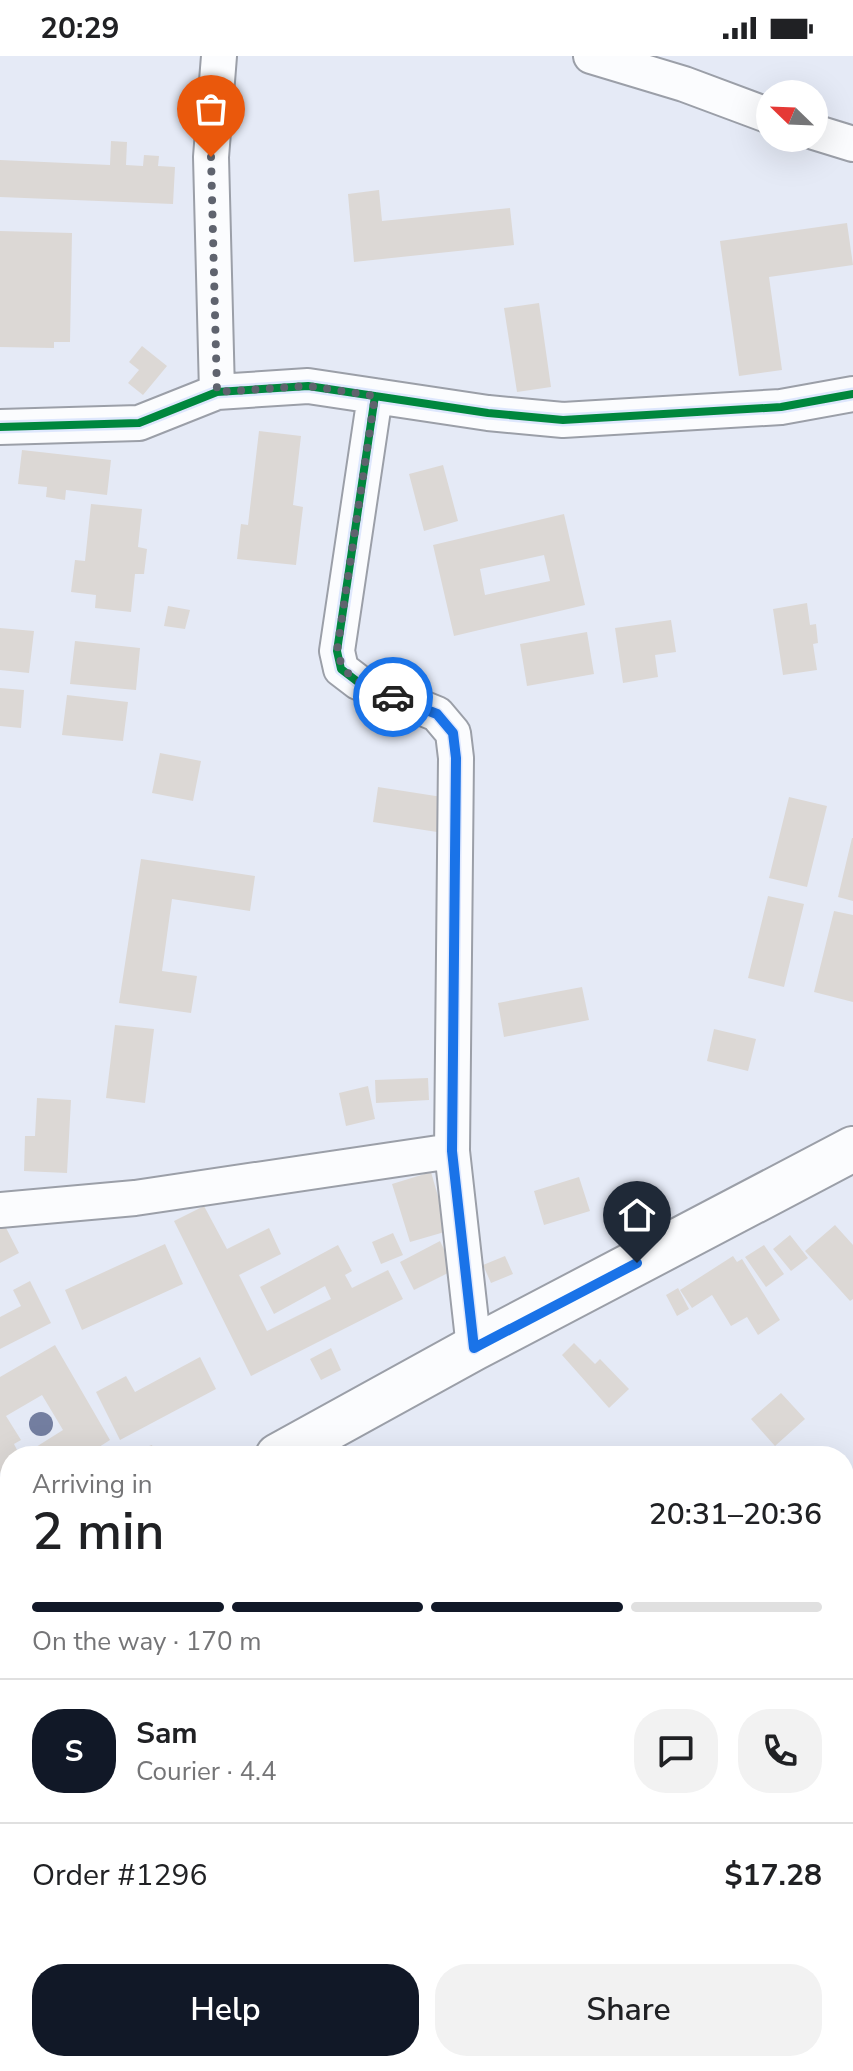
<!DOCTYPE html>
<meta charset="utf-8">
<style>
:root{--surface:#fff;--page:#f2f2f2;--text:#202124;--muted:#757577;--line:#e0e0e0;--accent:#111827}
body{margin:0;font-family:"Nunito Sans",sans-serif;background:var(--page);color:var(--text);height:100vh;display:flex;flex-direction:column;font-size:30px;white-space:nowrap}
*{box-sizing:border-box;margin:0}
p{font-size:26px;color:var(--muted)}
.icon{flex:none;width:44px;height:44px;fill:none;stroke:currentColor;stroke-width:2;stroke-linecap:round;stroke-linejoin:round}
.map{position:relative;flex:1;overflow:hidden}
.panel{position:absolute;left:0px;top:1390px;width:854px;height:626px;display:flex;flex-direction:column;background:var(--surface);border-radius:32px 32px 0 0;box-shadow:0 8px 32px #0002}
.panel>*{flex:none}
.needle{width:52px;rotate:293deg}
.tools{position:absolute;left:756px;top:24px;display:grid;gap:16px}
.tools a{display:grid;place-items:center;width:72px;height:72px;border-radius:50%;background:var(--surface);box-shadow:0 8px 32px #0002;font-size:40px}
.pin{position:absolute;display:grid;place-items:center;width:68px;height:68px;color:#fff;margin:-82px -34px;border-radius:50% 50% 50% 0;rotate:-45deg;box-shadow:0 0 8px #0007}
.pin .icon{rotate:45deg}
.courier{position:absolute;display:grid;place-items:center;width:80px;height:80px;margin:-40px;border:6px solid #1a73e8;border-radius:50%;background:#fff;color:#222;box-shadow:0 2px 10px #0007}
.summary em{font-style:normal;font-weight:600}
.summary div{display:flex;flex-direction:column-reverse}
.summary{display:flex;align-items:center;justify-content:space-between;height:136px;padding:0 32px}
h1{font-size:52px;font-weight:600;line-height:60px}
.bar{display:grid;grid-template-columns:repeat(4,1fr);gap:12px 8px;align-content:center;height:96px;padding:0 32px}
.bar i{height:10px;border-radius:6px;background:var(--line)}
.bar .selected{background:var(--accent)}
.bar p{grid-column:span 4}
.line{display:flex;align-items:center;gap:20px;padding:0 32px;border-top:2px solid var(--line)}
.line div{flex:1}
.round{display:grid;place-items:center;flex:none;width:84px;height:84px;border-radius:32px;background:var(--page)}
.primary-button{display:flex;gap:16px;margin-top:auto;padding:16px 32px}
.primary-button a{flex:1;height:92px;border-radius:32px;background:var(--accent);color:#fff;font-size:32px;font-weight:600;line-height:92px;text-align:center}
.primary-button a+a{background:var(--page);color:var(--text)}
.status{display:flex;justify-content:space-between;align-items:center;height:56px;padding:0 40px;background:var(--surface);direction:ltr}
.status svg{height:22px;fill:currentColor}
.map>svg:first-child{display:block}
</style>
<div class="status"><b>20:29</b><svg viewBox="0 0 49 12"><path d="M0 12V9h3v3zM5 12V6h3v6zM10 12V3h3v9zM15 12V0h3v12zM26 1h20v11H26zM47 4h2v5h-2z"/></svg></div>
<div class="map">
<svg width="853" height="2015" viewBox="0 0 853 2015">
<rect width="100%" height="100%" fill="#e5eaf6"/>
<!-- green -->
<path fill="#ced8ef" d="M853,1919V2015H710L724,2006H844V1925Z"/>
<!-- building -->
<path fill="#dcd8d5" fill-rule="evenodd" d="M111,85L127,86L126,109L143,110L144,99L159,100L158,110L175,111L173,148L0,141V104L110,109Z
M379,134L382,165L510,152L514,189L354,206L348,138Z
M847,167L853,209L769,221L782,314L739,320L720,185Z
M0,175L72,177L70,286H54V292L0,291Z
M539,247L551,331L517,336L504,252Z
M142,290L167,310L143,339L128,327L139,314L129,306Z
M259,375L301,380L293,449L303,451L296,509L237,503L241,468L248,469Z
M22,394L111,404L107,439L66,434L65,444L46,441L47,431L18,428Z
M443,409L458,465L424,475L409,418Z
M91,448L142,453L138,491L147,493L144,518H135L131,556L95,552L96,539L71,536L75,504L85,505Z
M564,458L585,549L454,580L433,489ZM544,499L550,525L485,539L480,513Z
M807,547L810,569L816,568L818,587L813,588L817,614L783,619L773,553Z
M168,550L190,554L185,573L164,570Z
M671,564L676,596L655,599L658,621L623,627L615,572Z
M0,572L34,575L29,617L0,614Z
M587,576L594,618L527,630L520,588Z
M75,585L140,592L136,634L70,628Z
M0,632L24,634L21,672L0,670Z
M67,639L128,646L123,685L62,679Z
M160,697L201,705L193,745L152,737Z
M378,731L442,741L437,776L373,766Z
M789,741L827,750L807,831L769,822Z
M852,782H853V845L838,841Z
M141,803L255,820L250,855L172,843L162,915L197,920L191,957L119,947Z
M768,840L804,848L784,931L748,922Z
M834,855L853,859V946L814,936Z
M582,931L589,964L504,981L498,947Z
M115,969L154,973L145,1047L106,1042Z
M714,973L756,983L748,1015L707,1005Z
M428,1022L429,1044L376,1047L375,1024Z
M368,1030L375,1063L346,1070L339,1037Z
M37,1042L71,1044L67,1117L24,1115L25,1080H35Z
M431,1116L448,1175L410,1186L392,1128Z
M579,1121L590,1155L544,1169L534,1135Z
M204,1150L227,1193L269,1172L281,1198L239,1219L267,1275L331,1243L325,1230L274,1258L260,1231L338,1189L352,1215L345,1219L352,1232L388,1214L403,1243L251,1320L174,1165Z
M4,1168L19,1197L0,1207V1169Z
M835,1169L853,1189V1243L850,1245L805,1195Z
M393,1177L403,1199L381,1208L372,1186Z
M790,1179L808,1202L791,1215L773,1193Z
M440,1185L454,1214L414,1234L400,1206Z
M165,1188L183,1228L82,1274L65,1234Z
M764,1189L784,1218L766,1231L745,1201Z
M505,1200L513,1218L491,1227L483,1209Z
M733,1200L737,1206L742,1203L780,1264L758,1279L747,1261L731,1270L712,1239L692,1252L680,1234Z
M30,1225L51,1267L0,1293V1261L21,1250L13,1234Z
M678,1232L689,1253L677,1260L666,1239Z
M574,1287L595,1308L600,1303L629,1333L609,1352L562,1299Z
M55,1289L110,1384L85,1400H10V1433L0,1416V1321ZM42,1339L63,1374L28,1396L25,1392L18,1396L14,1388L21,1384L6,1360Z
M331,1292L341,1314L321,1324L310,1303Z
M200,1301L216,1333L120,1384L96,1336L126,1320L135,1336Z
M781,1337L805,1363L775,1390L751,1363Z
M152,1389L156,1400H133L131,1396Z
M576,1392L582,1400H565Z
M844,1433L853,1445V1469L844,1475Z
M10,1699V1743L0,1726V1705Z
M10,1880V1970L3,1974L0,1970V1886Z
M563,2006H662L652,2015H571Z"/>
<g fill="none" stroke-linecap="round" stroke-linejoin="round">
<!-- street casing -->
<g stroke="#9b9fa8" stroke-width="38">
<path id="street" d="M591,0L684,28L770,60
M814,76L853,88
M217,336L211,101L219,0
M375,340L337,595L341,613L358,626L437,658L453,677L456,702L452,1095L474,1292
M0,371L139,367L217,336L308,330L488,357L563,364L781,351L853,338
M0,1154L135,1142L452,1095"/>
</g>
<!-- secondary casing -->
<g stroke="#9b9fa8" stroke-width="48">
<path id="secondary" d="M278,1400L474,1292L853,1093
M0,1553L10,1548"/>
</g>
<!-- street -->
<use href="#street" stroke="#fbfcfe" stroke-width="34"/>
<!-- secondary -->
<use href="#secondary" stroke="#fbfcfe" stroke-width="44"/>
<!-- cycleway casing -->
<g stroke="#dee7fd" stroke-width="13">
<path id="cycleway" d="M375,340L337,595L341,613L358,626L437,658L453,677L456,702L452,1095L474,1292
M0,371L139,367L217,336L308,330L488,357L563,364L781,351L853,338"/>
</g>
<!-- cycleway -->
<use href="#cycleway" stroke="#00873e" stroke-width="8"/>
</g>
<!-- trees -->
<circle fill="#737ea0" cx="41" cy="1368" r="12"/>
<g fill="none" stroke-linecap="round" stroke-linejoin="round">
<!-- done -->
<path stroke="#5f636e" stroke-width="8" stroke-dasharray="0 14.4" d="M211,101L217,336L308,330L375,340L337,595C345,626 366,630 393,641"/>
<!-- route -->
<path stroke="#1a73e8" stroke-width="10" d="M393,641L437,658L453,677L456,702L452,1095L474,1292L637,1207"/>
</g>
</svg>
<div class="tools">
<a><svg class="needle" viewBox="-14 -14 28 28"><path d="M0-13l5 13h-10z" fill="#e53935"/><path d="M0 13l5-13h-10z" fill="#757577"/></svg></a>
</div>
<div class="pin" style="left:211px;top:101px;background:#ea580c"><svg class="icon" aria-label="bag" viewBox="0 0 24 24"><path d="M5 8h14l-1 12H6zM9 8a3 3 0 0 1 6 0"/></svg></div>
<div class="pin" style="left:637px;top:1207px;background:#1f2937"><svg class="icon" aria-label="home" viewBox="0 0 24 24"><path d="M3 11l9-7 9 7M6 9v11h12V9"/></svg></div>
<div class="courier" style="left:393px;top:641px"><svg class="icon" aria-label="car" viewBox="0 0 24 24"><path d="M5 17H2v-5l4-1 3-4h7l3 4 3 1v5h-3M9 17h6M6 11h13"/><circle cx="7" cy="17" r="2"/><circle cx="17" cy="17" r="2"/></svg></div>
<section class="panel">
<div class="summary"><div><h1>2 min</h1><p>Arriving in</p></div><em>20:31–20:36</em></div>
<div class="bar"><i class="selected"></i><i class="selected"></i><i class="selected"></i><i></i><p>On the way · 170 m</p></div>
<div class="line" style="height:144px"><b class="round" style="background:var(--accent);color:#fff">S</b><div><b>Sam</b><p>Courier · 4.4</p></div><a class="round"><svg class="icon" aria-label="chat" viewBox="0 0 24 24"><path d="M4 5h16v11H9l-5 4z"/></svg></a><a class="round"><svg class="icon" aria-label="phone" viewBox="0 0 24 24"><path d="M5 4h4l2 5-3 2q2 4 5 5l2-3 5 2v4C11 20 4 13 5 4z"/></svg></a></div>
<div class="line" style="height:104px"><div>Order #1296</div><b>$17.28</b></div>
<div class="primary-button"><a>Help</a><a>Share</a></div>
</section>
</div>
